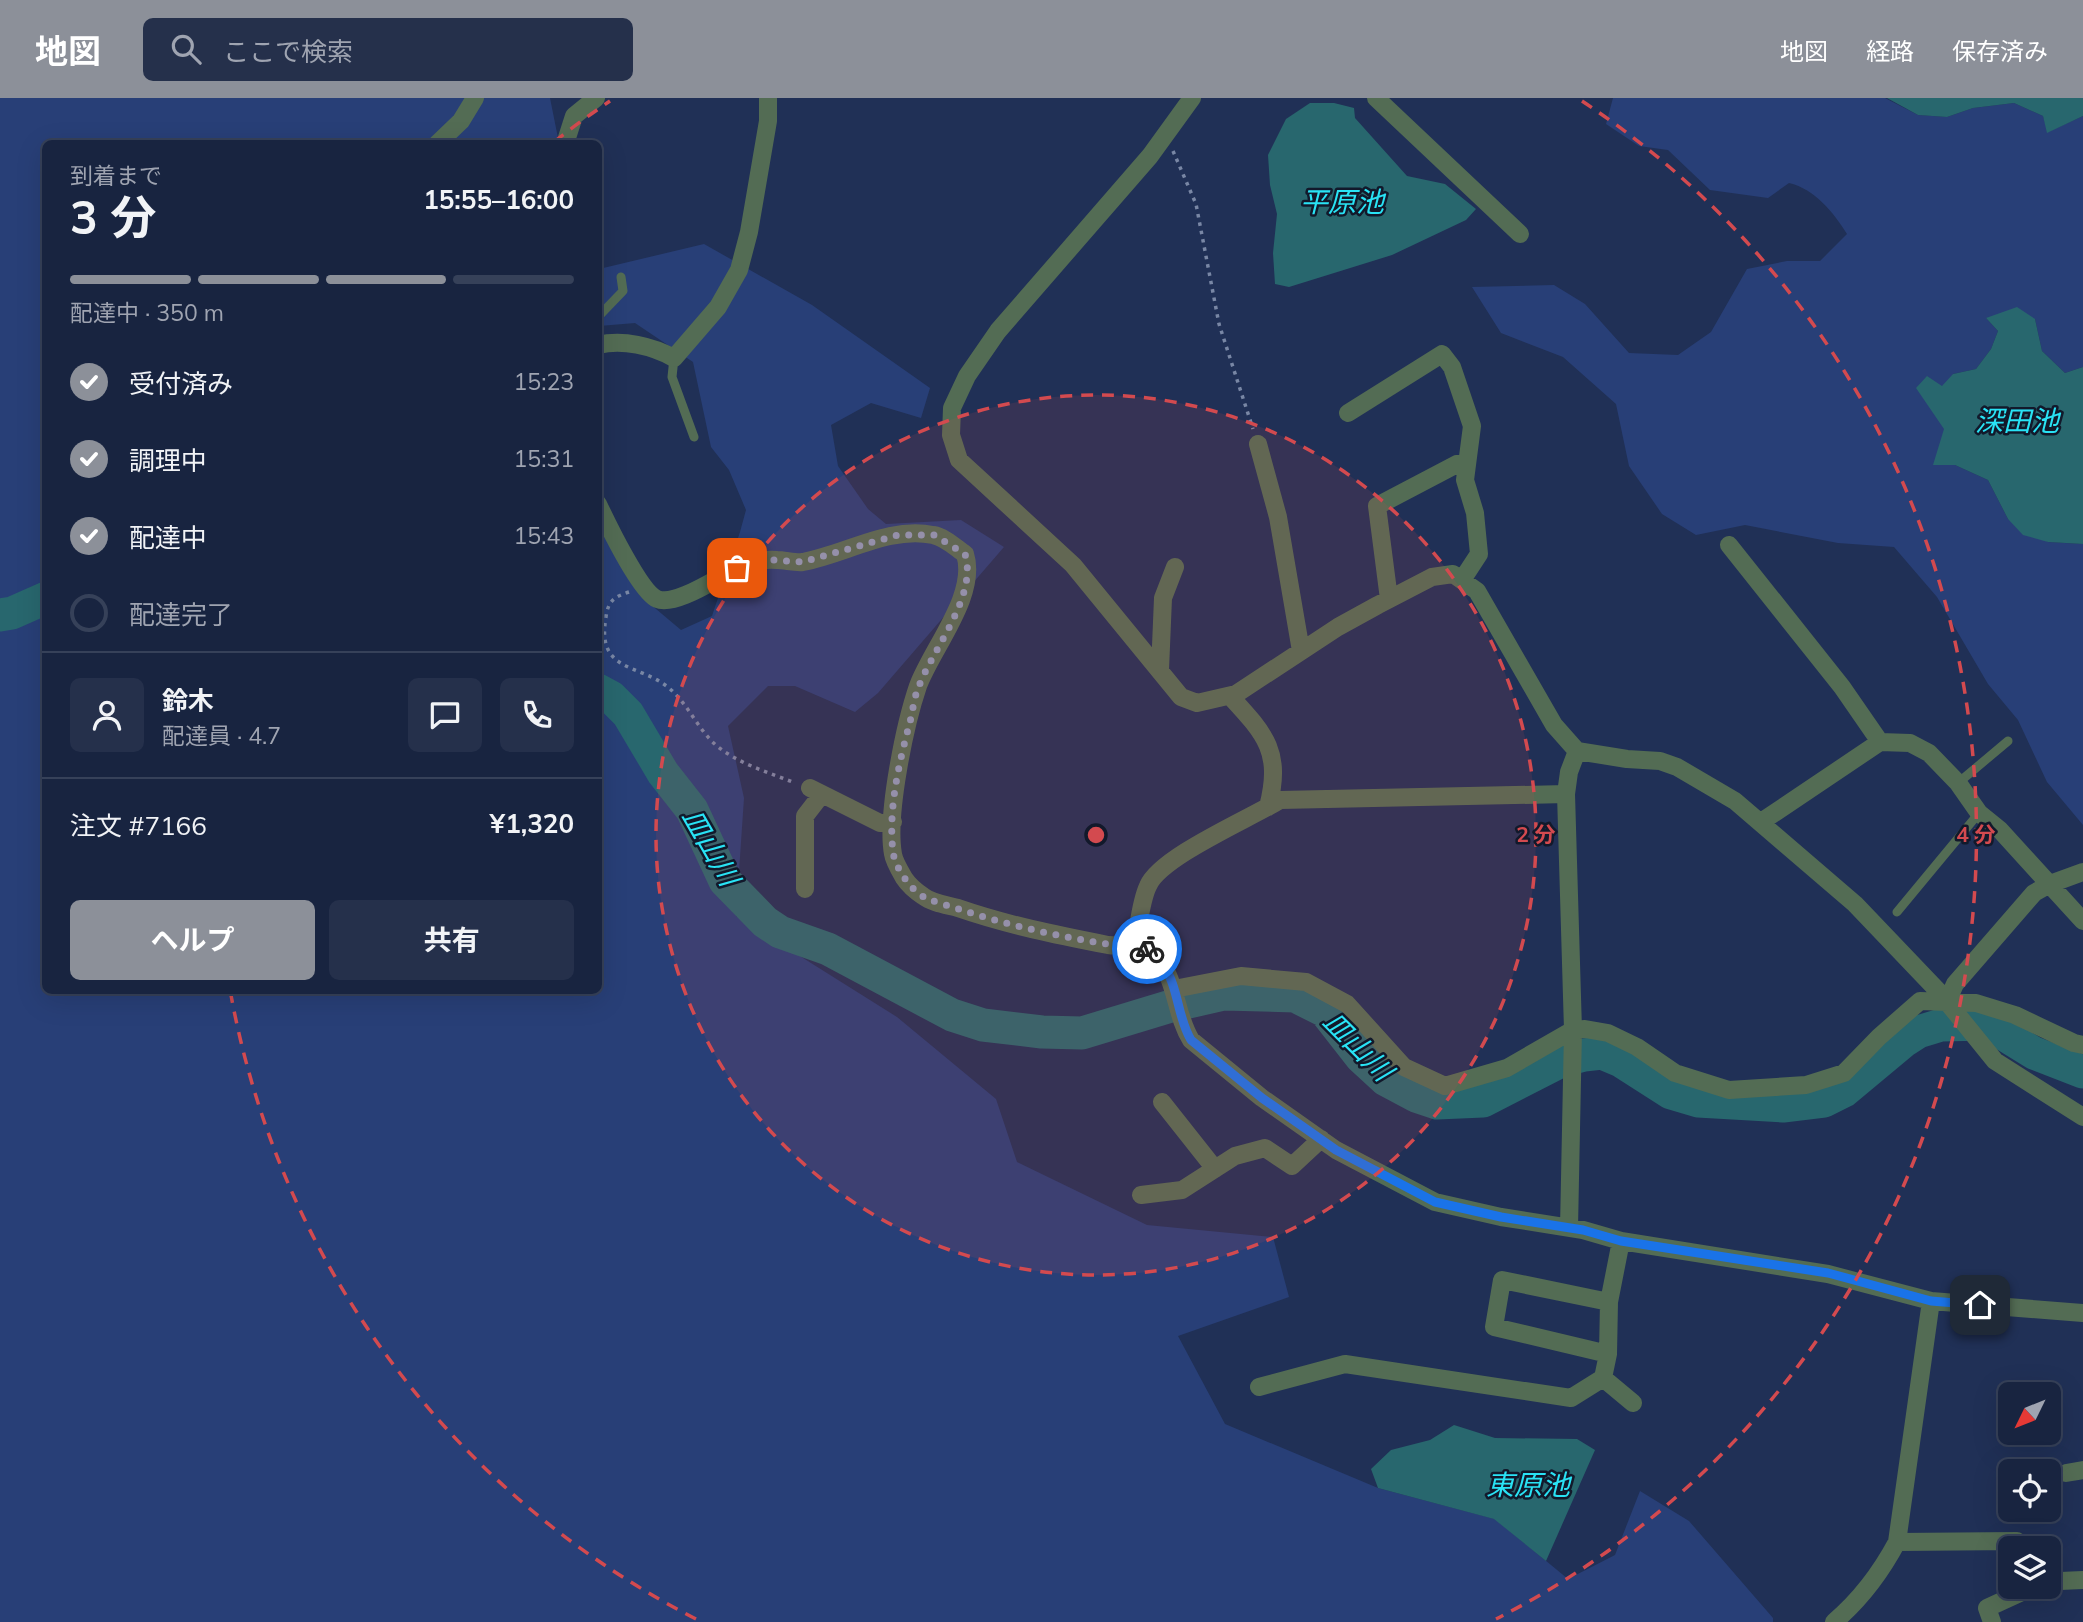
<!DOCTYPE html>
<html lang="ja">
<meta charset="utf-8">
<style>
:root{--surface:#182440;--page:#25304b;--text:#f1f3f6;--muted:#9fa4b1;--line:#364159;--accent:#8c9099}
body{margin:0;font-family:Mulish,"Noto Sans JP",sans-serif;background:var(--page);color:var(--text);height:100vh;display:flex;flex-direction:column;font-size:26px;white-space:nowrap}
*{box-sizing:border-box;margin:0}
p{font-size:23px;color:var(--muted)}
.icon{flex:none;width:38px;height:38px;fill:none;stroke:currentColor;stroke-width:2;stroke-linecap:round;stroke-linejoin:round}
.map{position:relative;flex:1;overflow:hidden}
.drawer{position:absolute;left:42px;top:42px;width:560px;height:854px;display:flex;flex-direction:column;background:var(--surface);border-radius:10px;box-shadow:0 7px 28px #0002,0 0 0 2px var(--line)}
.drawer>*{flex:none}
.needle{width:46px;rotate:227deg}
.fabs{position:absolute;left:1998px;top:1284px;display:grid;gap:14px}
.fabs a{display:grid;place-items:center;width:63px;height:63px;border-radius:10px;background:var(--surface);box-shadow:0 7px 28px #0002,0 0 0 2px var(--line);font-size:35px}
.pin{position:absolute;display:grid;place-items:center;width:60px;height:60px;color:#fff;margin:-30px;border-radius:14px;box-shadow:0 4px 10px #0006}
.courier{position:absolute;display:grid;place-items:center;width:70px;height:70px;margin:-35px;border:5px solid #1a73e8;border-radius:50%;background:#fff;color:#222;box-shadow:0 2px 9px #0007}
.headline em{font-style:normal;font-weight:700}
.headline div{display:flex;flex-direction:column-reverse}
.headline{display:flex;align-items:center;justify-content:space-between;height:119px;padding:0 28px}
h1{font-size:46px;font-weight:700;line-height:52px}
.bar{display:grid;grid-template-columns:repeat(4,1fr);gap:10px 7px;align-content:center;height:84px;padding:0 28px}
.bar i{height:9px;border-radius:5px;background:var(--line)}
.bar .selected{background:var(--accent)}
.bar p{grid-column:span 4}
.line{display:flex;align-items:center;gap:18px;padding:0 28px;border-top:2px solid var(--line)}
.line div{flex:1}
.round{display:grid;place-items:center;flex:none;width:74px;height:74px;border-radius:10px;background:var(--page)}
ol{padding:0 28px;list-style:none}
li{display:flex;align-items:center;gap:21px;height:77px}
li p{margin-inline-start:auto}
li .icon{padding:7px;border-radius:50%;background:var(--accent);color:#fff;stroke-width:4}
li:last-child{color:var(--muted)}
li i{width:38px;height:38px;border:4px solid var(--line);border-radius:50%}
.action{display:flex;gap:14px;margin-top:auto;padding:14px 28px}
.action a{flex:1;height:80px;border-radius:10px;background:var(--accent);color:#fff;font-size:28px;font-weight:700;line-height:80px;text-align:center}
.action a+a{background:var(--page);color:var(--text)}
header{display:flex;align-items:center;gap:42px;box-sizing:border-box;height:98px;padding:0 35px;background:var(--accent);color:#fff}
header strong{font-size:33px}
nav{display:flex;gap:38px;margin-inline-start:auto;font-size:24px}
.search{width:490px;height:63px;background:var(--page);display:flex;align-items:center;gap:18px;box-sizing:border-box;padding:0 24px;border-radius:10px;color:var(--muted);font-size:26px}
.map>svg:first-child{display:block}
</style>
<header>
<strong>地図</strong>
<div class="search"><svg class="icon" aria-label="search" viewBox="0 0 24 24"><circle cx="10" cy="10" r="6"/><path d="M15 15l6 6"/></svg>ここで検索</div>
<nav><a>地図</a><a>経路</a><a>保存済み</a></nav>
</header>
<div class="map">
<svg width="2083" height="1524" viewBox="0 0 2083 1524">
<rect width="100%" height="100%" fill="#203056"/>
<!-- green -->
<path fill="#283f77" d="M0,0H550L559,45L46,46V892H598L599,418L643,500L681,532L712,518L740,434L746,412L729,372L711,349L693,264L635,225L599,228V171L704,146L812,207L930,290L921,320L871,305L831,327L838,368L868,411L886,426L961,422L1004,449L878,595L855,614L795,588H768L728,628L744,700L736,818L897,919L996,1001L1017,1064L1147,1127L1273,1139L1289,1199L1178,1238L1225,1326L1378,1390L1495,1421L1568,1481L1615,1457L1640,1393L1689,1423L1773,1520V1524H0Z
M1613,0H1885L1918,17L1947,19L1973,10L2014,5L2043,18L2048,34L2083,18V269L2065,275L2042,253L2035,221L1986,220L1998,233L1991,251L1976,271L1953,276L1944,331L1955,367L1988,382L2008,421L2048,444L2083,446V727L2047,684L2018,622L1988,586L1937,499L1894,449L1838,445L1745,427L1696,437L1662,416L1629,368L1616,306L1563,259L1501,235L1472,189L1554,187L1585,206L1629,255L1678,257L1711,234L1747,171L1787,163H1820L1847,136C1834,115 1815,91 1789,85L1768,100L1710,92L1668,52L1639,48L1606,26Z"/>
<!-- water -->
<path fill="#28676e" d="M1887,0H2083V18L2047,35L2043,18L2014,5L1973,10L1947,19L1918,17Z
M1310,5H1334L1354,10L1355,20L1407,78L1445,86L1476,111L1466,122L1392,157L1289,189L1275,186L1273,155L1277,116L1270,87L1268,57L1286,21Z
M2017,209L2035,221L2042,253L2065,275L2083,269V446L2048,444L2023,437L2008,421L1988,382L1955,367H1933L1944,331L1916,290L1927,278L1942,288L1953,276L1976,271L1991,251L1998,233L1986,220Z
M1454,1327L1495,1340L1577,1341L1595,1352L1546,1463L1494,1421L1378,1390L1371,1371L1391,1352L1430,1342Z"/>
<g fill="none" stroke-linecap="round" stroke-linejoin="round">
<!-- river -->
<path stroke="#28676e" stroke-width="33" d="M0,517L12,515L46,500
M598,592L611,599L628,616L663,675L692,712L725,783L765,824L780,834L828,851L952,917L983,927L1042,934L1082,935L1171,908L1224,896L1295,898L1325,913L1361,959L1386,982L1416,998L1437,1005L1483,1003L1561,963L1584,957L1602,955L1621,963L1671,995L1698,1003L1783,1008L1824,1003L1844,993L1904,943L1918,934L1941,927L1987,926L2034,955L2083,974"/>
<!-- path -->
<path stroke="#7987a5" stroke-width="3.5" stroke-dasharray="3.5 5" stroke-linecap="butt" d="M1173,53L1196,106L1219,226L1253,331
M629,494C614,499 608,503 606,519C596,575 639,565 669,590C689,607 698,632 717,648C739,666 770,675 795,685"/>
<!-- lane -->
<path stroke="#536c54" stroke-width="9" d="M598,219L623,193L621,179
M674,260L672,279L694,339
M1958,685L2008,643
M1897,814L1979,715"/>
<!-- street -->
<path stroke="#536c54" stroke-width="18" d="M1192,0L1150,58L998,233L967,278L952,310L951,337L959,362L1073,467L1181,599L1197,605L1236,596L1338,529L1378,507L1432,479L1453,476L1477,493L1554,627L1577,653L1627,661L1660,663L1677,669L1735,703L1855,806L1939,894L1995,963L2083,1019
M1376,0L1520,136
M437,46L461,23L475,0
M565,46L574,18L596,0
M598,247C623,241 652,248 674,260L718,209L739,172L749,134L768,23V0
M1348,315L1442,256L1452,269L1472,328L1465,382L1475,415L1479,456L1462,482
M1258,346L1278,419L1301,553
M598,406C607,425 640,494 657,501C677,509 722,476 740,469C751,464 764,461 777,462C785,462 795,465 803,464C846,456 889,428 933,437C945,439 956,450 965,456C978,497 932,550 918,588C905,626 886,717 893,756C894,763 900,773 904,780C908,786 917,794 923,798C932,805 947,807 958,810C1007,827 1057,837 1108,847C1121,849 1138,844 1149,852C1178,875 1173,913 1191,942L1262,1000L1336,1052L1435,1104L1501,1119L1583,1132L1621,1143L1828,1176L1931,1203L2083,1215
M1729,447L1842,589L1880,644
M1389,501L1377,408L1457,366L1467,365
M1160,572L1163,500L1175,469
M1230,598C1266,637 1282,654 1268,709
M810,690L880,725L893,724
M1761,724L1880,644L1910,645L1929,655L1958,685L1979,715L2000,732L2083,823
M805,791V718L822,696
M1135,847C1139,828 1140,805 1148,788C1160,759 1249,721 1280,702L1566,696
M1174,891L1241,878L1306,884L1347,906L1404,969L1445,988L1507,970L1573,932L1585,931L1608,935L1637,949L1675,975L1729,992L1806,987L1844,975L1879,939L1920,903L1976,905L2015,917L2074,945L2083,947
M1947,904L1955,886L2034,795L2050,786L2083,774
M1162,1004L1215,1071
M1141,1097L1182,1092L1235,1058L1265,1050L1292,1068L1321,1041
M1569,1130L1573,932L1566,696L1569,674L1577,653
M1608,1256L1494,1229L1502,1182L1609,1204
M1603,1280L1633,1305
M1259,1289L1345,1266L1571,1300L1603,1280L1608,1256L1609,1204L1621,1143
M2066,1375L2083,1372
M1897,1444L2017,1443L2019,1451
M2049,1486L2060,1483L2083,1482
M1834,1524C1861,1501 1881,1474 1897,1444L1931,1203
M1992,1524L1987,1510L2024,1493"/>
</g>
<g fill="none" stroke-linecap="round" stroke-linejoin="round">
<!-- done -->
<path stroke="#8d9ab7" stroke-width="7" stroke-dasharray="0 12.6" d="M737,470L773,462L802,464L898,437H934L965,456C978,497 933,551 919,588C914,599 913,612 910,624C899,665 888,711 893,754C895,770 912,794 926,800C937,805 950,808 962,812C1007,827 1053,837 1100,845C1116,848 1132,846 1147,851"/>
<!-- route -->
<path stroke="#1a73e8" stroke-width="9" d="M1147,851C1152,856 1159,861 1163,867C1179,889 1177,919 1191,942L1262,1000L1336,1052L1435,1104L1501,1119L1583,1132L1621,1143L1828,1175L1931,1203L1980,1207"/>
</g>
<!-- distance rings -->
<circle cx="1096" cy="737" r="440" fill="#d34a4f" fill-opacity=".12"/>
<g fill="none" stroke="#d34a4f" stroke-width="3.5" stroke-dasharray="12 9">
<circle cx="1096" cy="737" r="440"/>
<path d="M696 1521A880 880 0 0 1 231 897M554 44A880 880 0 0 1 610 3M1582 3A880 880 0 0 1 1496 1521"/>
</g>
<g text-anchor="middle" stroke-width="5" stroke-linejoin="round" paint-order="stroke">
<!-- water labels -->
<g font-size="28" font-style="italic" fill="#29e3f5" stroke="#12192b">
<text x="1342" y="114">平原池</text>
<text x="2017" y="333">深田池</text>
<text transform="translate(711 749) rotate(60)" y="10">皿山川</text>
<text transform="translate(1358 948) rotate(45)" y="10">皿山川</text>
<text x="1528" y="1397">東原池</text>
</g>
</g>
<circle cx="1096" cy="737" r="10" fill="#d34a4f" stroke="#12192b" stroke-width="3.5"/>
<g font-size="21" text-anchor="middle" font-weight="bold" fill="#d34a4f" stroke="#12192b" stroke-width="5" stroke-linejoin="round" paint-order="stroke">
<text x="1536" y="744">2 分</text>
<text x="1976" y="744">4 分</text>
</g>
</svg>
<div class="fabs">
<a><svg class="needle" viewBox="-14 -14 28 28"><path d="M0-13l5 13h-10z" fill="#e53935"/><path d="M0 13l5-13h-10z" fill="#9fa4b1"/></svg></a>
<a><svg class="icon" aria-label="locate" viewBox="0 0 24 24"><circle cx="12" cy="12" r="6"/><path d="M12 2v4M12 18v4M2 12h4M18 12h4"/></svg></a>
<a><svg class="icon" aria-label="layers" viewBox="0 0 24 24"><path d="M12 4l9 5-9 5-9-5zM3 14l9 5 9-5"/></svg></a>
</div>
<div class="pin" style="left:737px;top:470px;background:#ea580c"><svg class="icon" aria-label="bag" viewBox="0 0 24 24"><path d="M5 8h14l-1 12H6zM9 8a3 3 0 0 1 6 0"/></svg></div>
<div class="pin" style="left:1980px;top:1207px;background:#1f2937"><svg class="icon" aria-label="home" viewBox="0 0 24 24"><path d="M3 11l9-7 9 7M6 9v11h12V9"/></svg></div>
<div class="courier" style="left:1147px;top:851px"><svg class="icon" aria-label="bike" viewBox="0 0 24 24"><circle cx="6" cy="16" r="4"/><circle cx="18" cy="16" r="4"/><path d="M6 16l4-8h5l3 8M10 8l3 8H6M13 5h3"/></svg></div>
<section class="drawer">
<div class="headline"><div><h1>3 分</h1><p>到着まで</p></div><em>15:55–16:00</em></div>
<div class="bar"><i class="selected"></i><i class="selected"></i><i class="selected"></i><i></i><p>配達中 · 350 m</p></div>
<ol>
<li><svg class="icon" aria-label="check" viewBox="0 0 24 24"><path d="M5 12l5 5 9-10"/></svg>受付済み<p>15:23</p></li>
<li><svg class="icon" aria-label="check" viewBox="0 0 24 24"><path d="M5 12l5 5 9-10"/></svg>調理中<p>15:31</p></li>
<li><svg class="icon" aria-label="check" viewBox="0 0 24 24"><path d="M5 12l5 5 9-10"/></svg>配達中<p>15:43</p></li>
<li><i></i>配達完了</li>
</ol>
<div class="line" style="height:126px"><a class="round"><svg class="icon" aria-label="person" viewBox="0 0 24 24"><circle cx="12" cy="8" r="4"/><path d="M4 21q1-7 8-7t8 7"/></svg></a><div><b>鈴木</b><p>配達員 · 4.7</p></div><a class="round"><svg class="icon" aria-label="chat" viewBox="0 0 24 24"><path d="M4 5h16v11H9l-5 4z"/></svg></a><a class="round"><svg class="icon" aria-label="phone" viewBox="0 0 24 24"><path d="M5 4h4l2 5-3 2q2 4 5 5l2-3 5 2v4C11 20 4 13 5 4z"/></svg></a></div>
<div class="line" style="height:91px"><div>注文 #7166</div><b>¥1,320</b></div>
<div class="action"><a>ヘルプ</a><a>共有</a></div>
</section>
</div>
